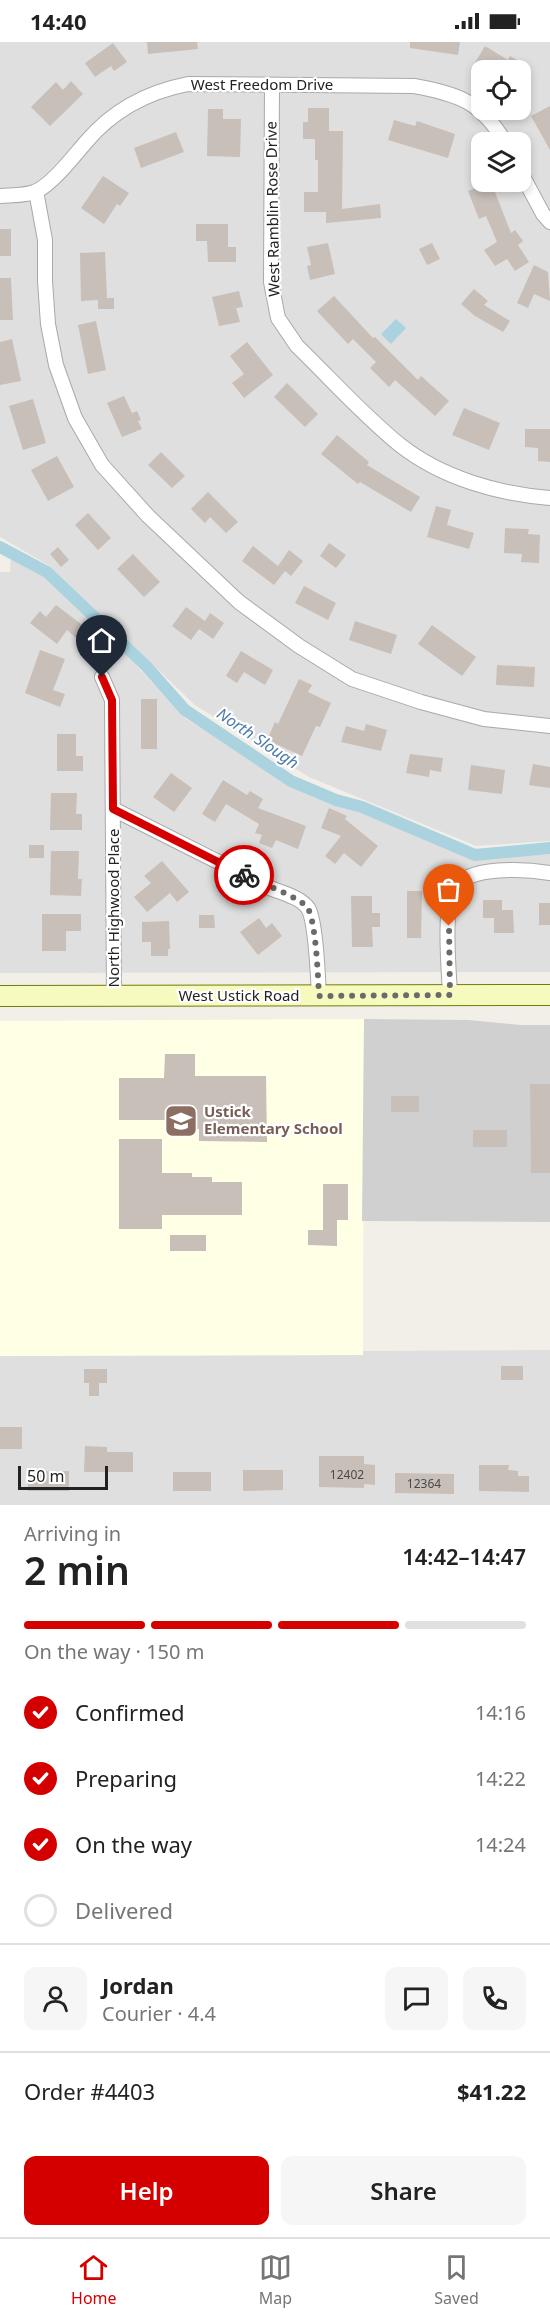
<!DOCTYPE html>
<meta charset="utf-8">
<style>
:root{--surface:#fff;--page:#f6f6f6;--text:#222;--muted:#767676;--line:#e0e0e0;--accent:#d40000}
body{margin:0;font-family:"Noto Sans",sans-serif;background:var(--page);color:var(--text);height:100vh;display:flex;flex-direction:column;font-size:22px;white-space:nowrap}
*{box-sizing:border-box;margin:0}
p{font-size:20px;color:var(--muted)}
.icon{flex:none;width:33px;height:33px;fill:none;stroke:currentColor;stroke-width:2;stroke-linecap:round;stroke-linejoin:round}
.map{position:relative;height:1463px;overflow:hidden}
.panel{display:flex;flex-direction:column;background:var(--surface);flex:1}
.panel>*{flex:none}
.fabs{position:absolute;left:471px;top:18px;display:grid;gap:12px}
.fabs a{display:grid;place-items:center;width:60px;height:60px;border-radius:12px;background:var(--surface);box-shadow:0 3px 9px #0003;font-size:30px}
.scale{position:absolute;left:18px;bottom:15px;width:90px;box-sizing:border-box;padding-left:6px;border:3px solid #222;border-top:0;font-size:16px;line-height:21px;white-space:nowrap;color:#222;-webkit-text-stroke:4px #fff;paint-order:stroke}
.pin{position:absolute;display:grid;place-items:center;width:51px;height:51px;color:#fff;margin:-62px -26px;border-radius:50% 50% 50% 0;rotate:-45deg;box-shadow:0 0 6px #0007}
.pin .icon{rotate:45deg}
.courier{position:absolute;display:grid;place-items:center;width:60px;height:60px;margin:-30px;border:4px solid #d40000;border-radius:50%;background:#fff;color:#222;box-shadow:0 2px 8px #0007}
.overview em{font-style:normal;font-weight:600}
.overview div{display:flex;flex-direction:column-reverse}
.overview{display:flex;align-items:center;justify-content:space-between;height:102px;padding:0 24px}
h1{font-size:39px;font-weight:600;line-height:45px}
.bar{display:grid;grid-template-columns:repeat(4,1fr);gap:9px 6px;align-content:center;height:72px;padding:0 24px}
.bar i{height:8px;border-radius:4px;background:var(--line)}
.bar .on{background:var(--accent)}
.bar p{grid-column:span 4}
.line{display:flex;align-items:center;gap:15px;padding:0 24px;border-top:2px solid var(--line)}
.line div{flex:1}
.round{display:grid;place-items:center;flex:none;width:63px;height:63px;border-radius:12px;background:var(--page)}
ol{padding:0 24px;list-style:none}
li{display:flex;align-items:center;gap:18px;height:66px}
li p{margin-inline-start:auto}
li .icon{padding:6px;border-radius:50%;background:var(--accent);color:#fff;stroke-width:4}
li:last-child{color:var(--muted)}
li i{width:33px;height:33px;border:3px solid var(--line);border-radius:50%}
.action{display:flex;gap:12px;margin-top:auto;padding:12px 24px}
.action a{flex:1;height:69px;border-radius:12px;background:var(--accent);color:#fff;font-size:24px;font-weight:600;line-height:69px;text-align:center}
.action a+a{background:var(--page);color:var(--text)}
.status{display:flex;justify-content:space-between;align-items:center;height:42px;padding:0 30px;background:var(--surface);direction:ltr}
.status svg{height:16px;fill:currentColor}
.dock{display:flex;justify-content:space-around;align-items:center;height:84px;border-top:2px solid var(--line);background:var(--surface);font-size:16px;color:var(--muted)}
.dock a{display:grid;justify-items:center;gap:3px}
.dock .on{color:var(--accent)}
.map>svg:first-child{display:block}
</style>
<div class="status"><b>14:40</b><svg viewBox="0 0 49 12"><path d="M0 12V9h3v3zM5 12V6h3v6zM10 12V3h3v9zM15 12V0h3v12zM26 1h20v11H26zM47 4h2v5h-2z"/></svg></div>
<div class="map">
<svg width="550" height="1463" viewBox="0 0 550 1463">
<rect width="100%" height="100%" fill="#f2efe9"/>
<!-- residential -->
<path fill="#e0dfdf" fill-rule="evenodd" d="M0,0H550V799L476,804L309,735L195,663L48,523L0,495ZM482,28H520V68H482ZM482,100H520V140H482Z
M11,514L44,532L89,573L186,677L315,755L340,765L361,770L474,819L550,812V930L0,931V530H10Z
M550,1308V1463H0V1314L363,1313V1309Z"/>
<!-- education -->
<path fill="#ffffe5" d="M364,977L363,1313L0,1314V979Z"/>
<!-- religious -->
<path fill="#d0d0d0" d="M364,977L468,978L520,983H550V1180L362,1179Z"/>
<!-- water -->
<path fill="#aad3df" d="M396,277L406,286L391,302L381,292Z"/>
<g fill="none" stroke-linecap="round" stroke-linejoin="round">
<!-- canal -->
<path stroke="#aad3df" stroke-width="12" d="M0,505L47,530L146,624L185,668L291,739L336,758L362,765L475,813L550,806"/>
</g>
<!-- building -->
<path fill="#c7bfb8" d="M147,0H197L198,7L148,12Z
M410,0H460L458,13L410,6Z
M113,1L127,20L114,29L111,24L95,35L85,21Z
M485,4L508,18L510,14L519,19L513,28H481L473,24Z
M71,39L83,52L50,84L31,65L56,40L63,48Z
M550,64V108L531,74Z
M308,66H329V89H343L342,167L380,162L381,176L326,181V170H304V150H318V118H315V97H303V80H308Z
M208,67H223V77H241L240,115L207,114Z
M394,78L415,84L417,79L455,92L448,116L388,98Z
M176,90L184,110L141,126L134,106Z
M103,134L129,151L120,164L117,162L104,182L81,166Z
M491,140L511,191L515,188L523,199L518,203L529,220L515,229L507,217L495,224L484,208L497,200L486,174L479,177L468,149Z
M196,182H228V205H236V220H208L207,199H196Z
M0,187H11V214H0Z
M328,201L335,232L310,238L307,224L311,223L307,205Z
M432,201L440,217L427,223L419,207Z
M105,210L107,256H114V267H98V258L81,259L80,211Z
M534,223L548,230L550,259L534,252L528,266L517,261Z
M0,236H11L13,278H0Z
M474,247L488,259L484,263L510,279L503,290L475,274L461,262Z
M239,249L243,265L236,266L240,280L219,284L212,255Z
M334,254L373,296L375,295L418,338L421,334L449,359L435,374L395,338L389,345L370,326L376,320L353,297L348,302L317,269Z
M96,279L106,328L88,332L78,283Z
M12,297L21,339L0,343V300Z
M247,300L273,333L244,356L232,341L244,332L230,314Z
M287,341L318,372L305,385L274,355Z
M124,354L132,371L137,369L141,378L138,379L142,387L122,395L107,361Z
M33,357L46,401L23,408L9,364Z
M464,366L500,381L489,408L452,393Z
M525,387H550V420L538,419V406L525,405Z
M337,393L369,420L367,423L420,455L411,470L360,440L358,442L321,412Z
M161,410L185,434L172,446L148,423Z
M57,414L74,445L48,459L31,428Z
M208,450L238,480L226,491L210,475L205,481L191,467Z
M436,464L451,468L447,483L474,491L469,507L427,495Z
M88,471L111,496L98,508L75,483Z
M505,486L529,487L528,492L540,493L539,521L521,520L522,512L504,511Z
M329,501L346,513L336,526L320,514Z
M253,504L278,524L289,508L303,519L291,534L285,529L274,543L242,519Z
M58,505L69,518L61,525L50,512Z
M133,512L160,540L144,555L117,527Z
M304,544L336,561L328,578L295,561Z
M56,563L85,585L76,596L67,588L57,602L30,581L40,569L46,575Z
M186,565L205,579L210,571L224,581L213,597L199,587L191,598L172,584Z
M355,579L397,593L391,612L349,598Z
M432,583L476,615L462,634L418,602Z
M40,608L65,617L53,648L65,652L60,665L25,651Z
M241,609L273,628L265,643L244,630L237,641L226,634Z
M497,623L535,625L534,645L496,643Z
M299,637L312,643L308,650L331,661L320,685L316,684L302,714L267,698L275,680L278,682Z
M141,657H157V707H141Z
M366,682L387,688L381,709L341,700L346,684L364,689Z
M57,692H76V714H83V729H57Z
M410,712L443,716L441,730L430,728L429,735L406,731Z
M533,722L550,725V746L529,743Z
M471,723L505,728L502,752L468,748Z
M171,731L192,746L174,770L153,755Z
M223,738L247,753L250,749L263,757L258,766L306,784L298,807L276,798L272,806L259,801L262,793L255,791L259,782L226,762L215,780L202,772Z
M51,751H77L76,772H82V788H50Z
M329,766L347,774L345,777L378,804L361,825L344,811L335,822L325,814L341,794L321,786Z
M29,803H44V816H29Z
M51,809H79L78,837H82L81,854L50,853Z
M162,819L189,850L177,860L170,851L147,870L134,855L151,841L144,834Z
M407,849H422L421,896H407Z
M351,854H372V871H380V885H372L373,905H352Z
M483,858H502V868H513L514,891H494V876H483Z
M539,861H550V883H539Z
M42,872H81V889H66V909H42Z
M199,873H214L215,886H199Z
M259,876L266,886L272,881L282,894L258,913L240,890Z
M169,879L170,907H168V914H151V900H142V880Z
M165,1012H195V1034H266L267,1100L199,1099V1087H171V1078H119V1036H164Z
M530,1042H550V1131H531Z
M391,1054H419V1070H391Z
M473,1088H507V1105H473Z
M119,1097H162V1131H192V1135H212V1140H242V1173H162V1187H119Z
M323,1142H348V1178H337V1204L308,1203V1188H323Z
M170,1193H206V1209H170Z
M501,1324H523V1338H501Z
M84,1327H107V1341H99V1354H89V1341H84Z
M0,1385H22V1407H0Z
M85,1404L107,1405V1410H133V1430H84Z
M319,1414H364V1422L375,1423V1443L364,1442V1446L319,1445Z
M479,1423H509L508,1428L518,1429V1434H529V1450L479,1449Z
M243,1428H283V1448L243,1449Z
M28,1429H69V1449H28Z
M173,1430H211V1449H173Z
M395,1431L454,1432V1452L395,1451Z"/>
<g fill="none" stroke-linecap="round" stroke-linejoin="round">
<!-- minor casing -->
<g stroke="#a9a9a9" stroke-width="16">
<path id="minor" d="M272,43L271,240L278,276L297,304C331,337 363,373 400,403C442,436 498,452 550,456
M520,129L543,172L550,180
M36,149L45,198V239L48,282L56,323L75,376L102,423L148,474L239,560L299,604L352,637L421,660L484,677L550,684
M0,154C11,153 27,154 37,149C54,140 73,115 86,100C113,68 147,50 188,42L414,44C459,52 481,60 505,100
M102,635L112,658L114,954
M113,767L270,846C282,851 300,855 308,866C316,879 318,936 319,954
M450,953C449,929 443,867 454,847C467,823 527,827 550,831"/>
</g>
<!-- secondary casing -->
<g stroke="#707d05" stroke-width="22">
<path id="secondary" d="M0,954L550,953"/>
</g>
<!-- minor -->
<use href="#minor" stroke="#fff" stroke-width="14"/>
<!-- secondary -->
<use href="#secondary" stroke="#f7fabf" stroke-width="20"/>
</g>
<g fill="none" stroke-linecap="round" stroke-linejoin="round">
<!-- done -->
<path stroke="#6b6a68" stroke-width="6" stroke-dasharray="0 10.8" d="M244,833C258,840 299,855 307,865C316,877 318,936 319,954L450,953L449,884"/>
<!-- route -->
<path stroke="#d40000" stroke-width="8" d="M102,635L112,658L113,767L244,833"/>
</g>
<!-- icons -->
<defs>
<g id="school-square" transform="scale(1.725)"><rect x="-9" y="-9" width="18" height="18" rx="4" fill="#8d6e63" stroke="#fff"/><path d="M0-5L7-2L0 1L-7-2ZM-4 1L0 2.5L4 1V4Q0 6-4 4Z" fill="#fff"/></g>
</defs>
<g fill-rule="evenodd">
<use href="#school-square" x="181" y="1079"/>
</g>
<g text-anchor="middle" stroke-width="4.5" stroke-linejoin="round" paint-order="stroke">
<!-- number labels -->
<g font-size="12" fill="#4b4948">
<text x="347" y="1437">12402</text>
<text x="424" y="1446">12364</text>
</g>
<!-- street labels -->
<g font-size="15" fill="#222" stroke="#fff">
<text x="262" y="48">West Freedom Drive</text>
<text transform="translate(273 167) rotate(-91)" y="5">West Ramblin Rose Drive</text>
<text transform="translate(114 866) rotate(-90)" y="5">North Highwood Place</text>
<text x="239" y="959">West Ustick Road</text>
</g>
<!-- education labels -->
<g font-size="15" font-weight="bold" fill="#785e54" stroke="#fff" text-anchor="start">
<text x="204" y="1075">Ustick<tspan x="204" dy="17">Elementary School</tspan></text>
</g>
<!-- water labels -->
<g font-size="16" font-style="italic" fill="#4a7aab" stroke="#fff">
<text transform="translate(258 696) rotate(34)" y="6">North Slough</text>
</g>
</g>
</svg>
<div class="fabs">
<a><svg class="icon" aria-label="locate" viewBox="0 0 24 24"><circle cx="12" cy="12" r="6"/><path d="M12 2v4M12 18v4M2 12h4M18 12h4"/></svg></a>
<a><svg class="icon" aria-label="layers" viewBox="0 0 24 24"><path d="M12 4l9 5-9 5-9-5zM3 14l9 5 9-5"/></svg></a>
</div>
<div class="scale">50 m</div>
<div class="pin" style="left:449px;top:884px;background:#ea580c"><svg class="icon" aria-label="bag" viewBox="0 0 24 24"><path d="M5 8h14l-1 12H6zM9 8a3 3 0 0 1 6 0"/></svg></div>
<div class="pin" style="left:102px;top:635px;background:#1f2937"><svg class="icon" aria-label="home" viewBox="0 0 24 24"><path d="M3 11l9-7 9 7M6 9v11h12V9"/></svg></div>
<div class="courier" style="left:244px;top:833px"><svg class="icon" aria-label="bike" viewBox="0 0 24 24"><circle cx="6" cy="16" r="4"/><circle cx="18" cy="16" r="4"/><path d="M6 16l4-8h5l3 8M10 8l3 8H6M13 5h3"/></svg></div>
</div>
<section class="panel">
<div class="overview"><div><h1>2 min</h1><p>Arriving in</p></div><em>14:42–14:47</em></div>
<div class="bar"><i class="on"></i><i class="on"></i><i class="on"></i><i></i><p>On the way · 150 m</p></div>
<ol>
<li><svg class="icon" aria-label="check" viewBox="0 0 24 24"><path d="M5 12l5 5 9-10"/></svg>Confirmed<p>14:16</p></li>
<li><svg class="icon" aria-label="check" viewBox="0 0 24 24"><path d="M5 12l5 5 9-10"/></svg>Preparing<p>14:22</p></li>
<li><svg class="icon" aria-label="check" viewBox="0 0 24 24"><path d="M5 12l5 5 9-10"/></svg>On the way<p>14:24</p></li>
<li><i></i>Delivered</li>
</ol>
<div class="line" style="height:108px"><a class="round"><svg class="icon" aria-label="person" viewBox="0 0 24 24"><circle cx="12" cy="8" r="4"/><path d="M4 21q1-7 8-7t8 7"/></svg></a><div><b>Jordan</b><p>Courier · 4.4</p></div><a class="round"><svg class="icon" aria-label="chat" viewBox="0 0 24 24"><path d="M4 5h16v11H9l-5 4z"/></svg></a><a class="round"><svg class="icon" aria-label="phone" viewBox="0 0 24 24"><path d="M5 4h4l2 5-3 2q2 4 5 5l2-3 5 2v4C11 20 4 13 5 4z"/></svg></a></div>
<div class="line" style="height:78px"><div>Order #4403</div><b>$41.22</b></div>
<div class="action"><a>Help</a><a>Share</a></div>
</section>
<nav class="dock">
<a class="on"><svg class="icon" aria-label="home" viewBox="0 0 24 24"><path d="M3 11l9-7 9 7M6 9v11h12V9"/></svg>Home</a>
<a><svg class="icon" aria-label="map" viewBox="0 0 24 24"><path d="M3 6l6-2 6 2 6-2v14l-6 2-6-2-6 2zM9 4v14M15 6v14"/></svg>Map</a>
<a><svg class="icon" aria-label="saved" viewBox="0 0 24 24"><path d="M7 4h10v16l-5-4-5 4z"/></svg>Saved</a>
</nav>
